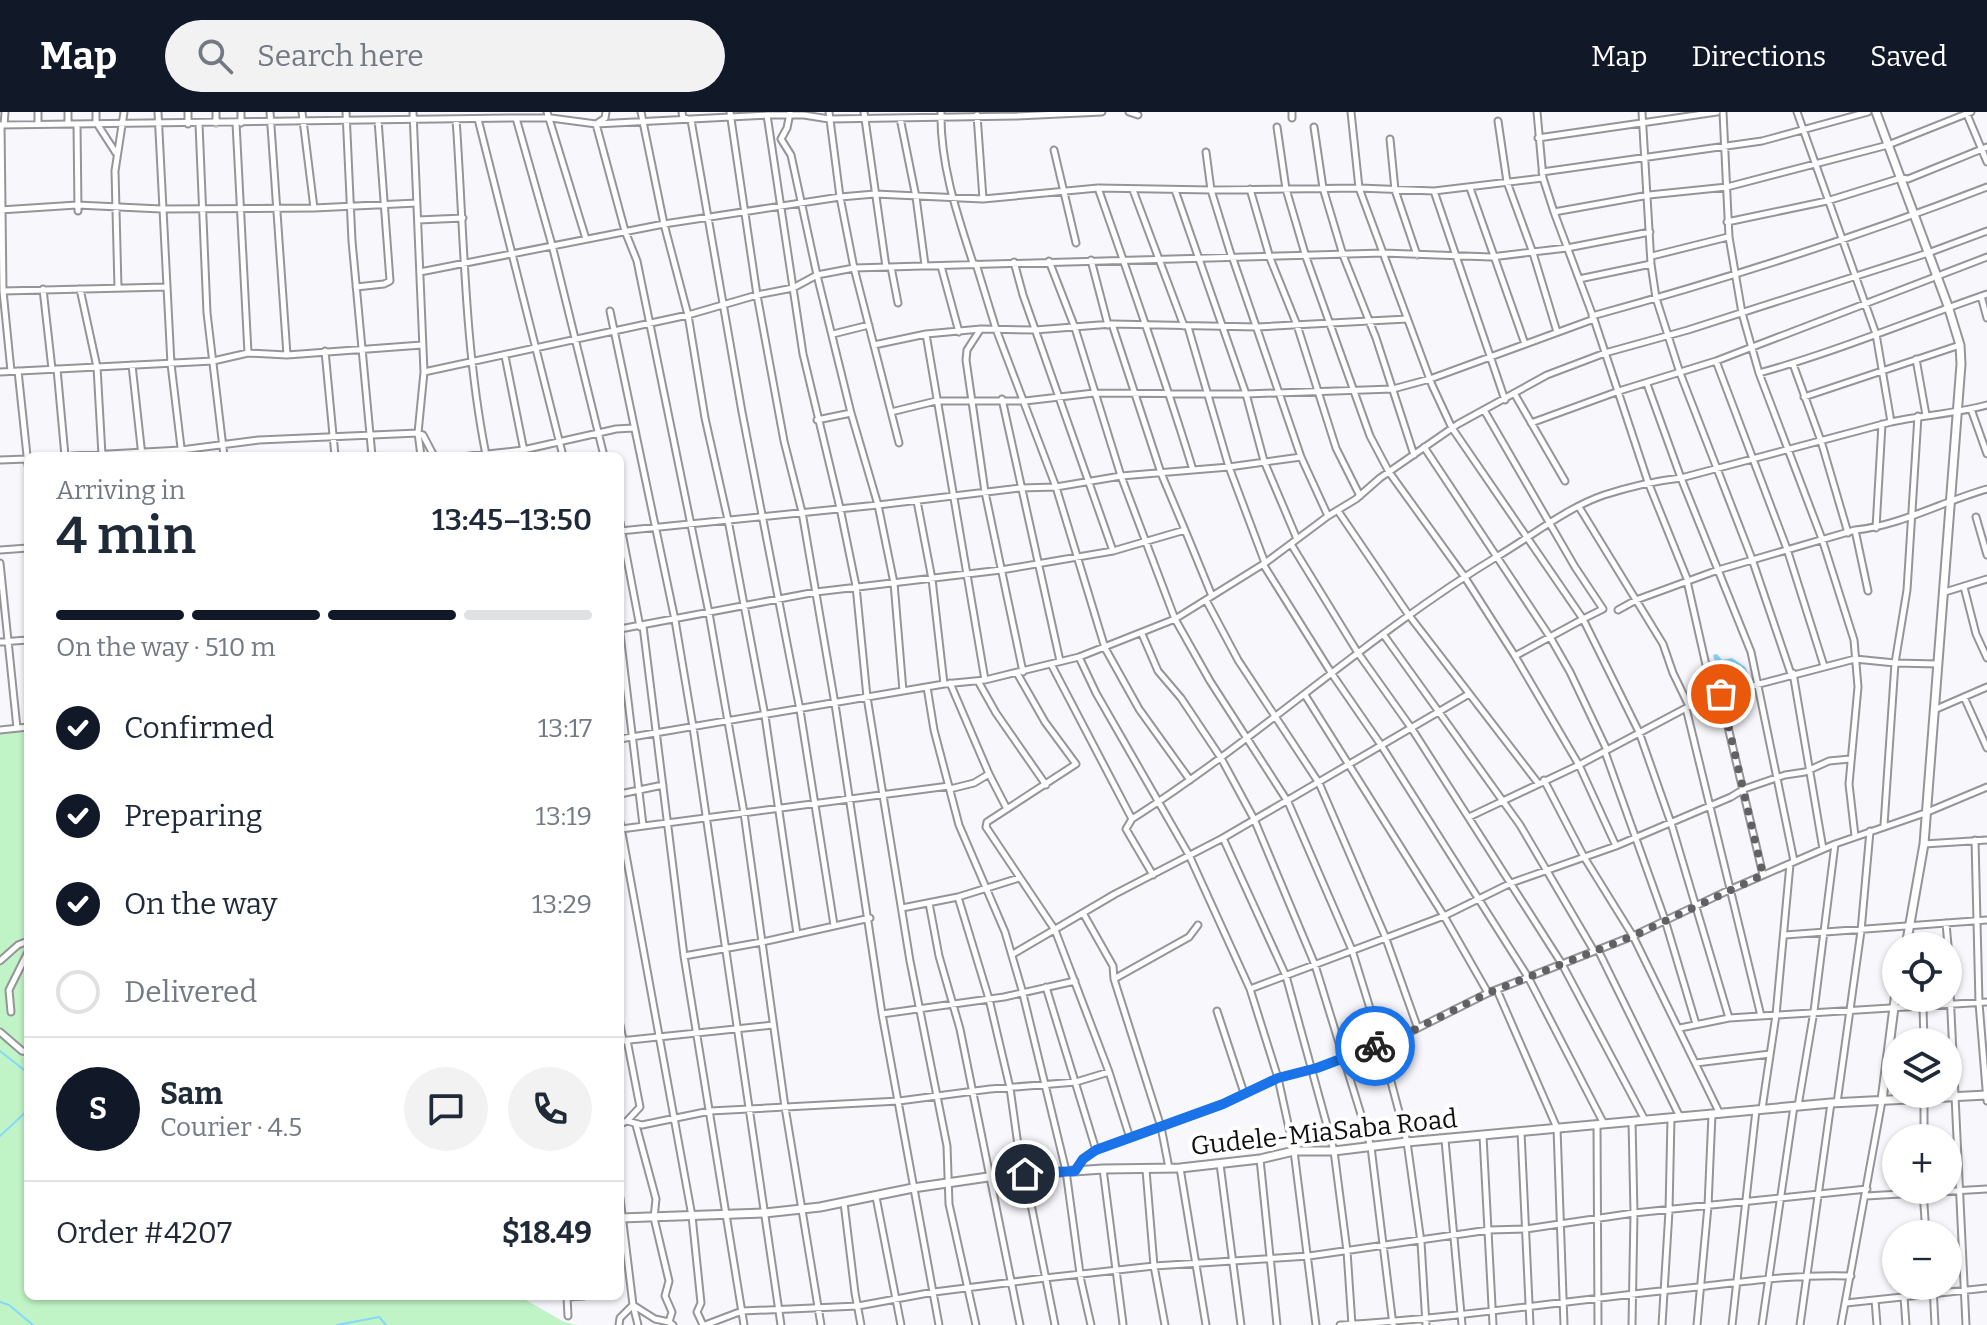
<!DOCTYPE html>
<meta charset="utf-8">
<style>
:root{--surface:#fff;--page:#f2f2f3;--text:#1f2937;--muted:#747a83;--line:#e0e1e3;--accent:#111827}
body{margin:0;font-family:Bitter,serif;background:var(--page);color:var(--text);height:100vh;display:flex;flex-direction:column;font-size:30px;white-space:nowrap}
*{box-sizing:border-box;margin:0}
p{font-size:26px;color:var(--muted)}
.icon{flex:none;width:44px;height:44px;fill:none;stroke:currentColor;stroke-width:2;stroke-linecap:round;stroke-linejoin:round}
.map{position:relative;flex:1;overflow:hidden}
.side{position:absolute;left:24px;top:340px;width:600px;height:848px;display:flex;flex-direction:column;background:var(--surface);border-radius:12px;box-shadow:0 2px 6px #0004}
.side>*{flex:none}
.fabs{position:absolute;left:1882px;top:820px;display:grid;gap:16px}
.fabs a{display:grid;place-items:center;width:80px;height:80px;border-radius:50%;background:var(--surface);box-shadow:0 2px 6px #0004;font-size:40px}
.pin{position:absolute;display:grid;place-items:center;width:68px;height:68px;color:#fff;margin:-34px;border:4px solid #fff;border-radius:50%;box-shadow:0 2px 8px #0007}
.courier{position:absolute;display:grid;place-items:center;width:80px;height:80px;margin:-40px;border:6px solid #1a73e8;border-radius:50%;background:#fff;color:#222;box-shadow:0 2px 10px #0007}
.head em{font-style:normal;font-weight:600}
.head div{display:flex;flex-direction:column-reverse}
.head{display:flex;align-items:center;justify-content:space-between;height:136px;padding:0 32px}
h1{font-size:52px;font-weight:600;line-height:60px}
.bar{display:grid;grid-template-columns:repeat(4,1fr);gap:12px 8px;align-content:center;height:96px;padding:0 32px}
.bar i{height:10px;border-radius:6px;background:var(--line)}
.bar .selected{background:var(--accent)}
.bar p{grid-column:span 4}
.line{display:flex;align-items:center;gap:20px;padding:0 32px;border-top:2px solid var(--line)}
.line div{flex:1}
.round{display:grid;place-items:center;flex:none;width:84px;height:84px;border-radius:42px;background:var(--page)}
ol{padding:0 32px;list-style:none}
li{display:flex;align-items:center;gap:24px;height:88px}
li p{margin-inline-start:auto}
li .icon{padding:8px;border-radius:50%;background:var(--accent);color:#fff;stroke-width:4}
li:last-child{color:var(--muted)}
li i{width:44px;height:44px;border:4px solid var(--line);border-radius:50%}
header{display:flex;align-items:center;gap:48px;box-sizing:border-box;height:112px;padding:0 40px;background:var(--accent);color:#fff}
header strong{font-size:38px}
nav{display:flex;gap:44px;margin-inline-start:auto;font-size:28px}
.search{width:560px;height:72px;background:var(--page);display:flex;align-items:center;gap:20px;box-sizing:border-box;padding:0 28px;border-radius:44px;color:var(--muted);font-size:30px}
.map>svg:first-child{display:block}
</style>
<header>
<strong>Map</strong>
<div class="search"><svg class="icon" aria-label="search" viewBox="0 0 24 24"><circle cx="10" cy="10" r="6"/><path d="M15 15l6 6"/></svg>Search here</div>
<nav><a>Map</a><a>Directions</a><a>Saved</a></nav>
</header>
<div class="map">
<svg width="1987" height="1213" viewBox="0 0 1987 1213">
<rect width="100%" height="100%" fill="#f7f7fc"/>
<!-- green -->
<path fill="#c0f4c6" d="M28,619V1184H519L564,1210L577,1213H0V622Z"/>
<!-- water -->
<path fill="#86d7fc" d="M1717,542L1722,548L1732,546L1745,555L1749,564L1747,568H1737L1736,563L1717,557L1713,543Z"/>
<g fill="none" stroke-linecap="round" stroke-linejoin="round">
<!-- stream -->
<path stroke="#86d7fc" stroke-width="2" d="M0,939L28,961
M0,1024L28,998
M0,1190L9,1193L33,1213
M337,1213L379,1205L386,1213"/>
<!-- street casing -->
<g stroke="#959499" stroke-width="9">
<path id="street" d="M38,0V12
M68,0V11
M96,0V10L116,41
M158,0L171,252L182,344
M188,0V12
M216,0V11
M270,0L287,243
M302,0L314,96
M346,0L352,129L372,344
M413,0L424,260L418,321L421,344
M547,0L586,127
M606,0L605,6L596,12L625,119L637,149L709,501L744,701L785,995L821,1213
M641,0L664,112L688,203L705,306L728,408L765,604L797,822
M682,0L683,6L691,8L742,300L800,598L834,813
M730,0L757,183L784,329L802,400L835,592L882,902L939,1213
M829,0L840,85L854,156L899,331
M864,0L886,155
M941,0C940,52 957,102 973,151
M1129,0L1138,3
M1292,0V6
M1351,0L1359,76L1432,273L1452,316L1583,507L1515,544
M1537,0L1543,66L1554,100L1594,207L1648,370L1688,469
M1642,0L1651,152L1656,186L1680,261L1752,447L1791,562
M1723,0L1729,125L1742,201L1759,261L1822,427L1854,528L1858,575L1849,672L1855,724
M1797,0L1876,222L1891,310
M1966,0L1987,50
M790,1L787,16L781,27L791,43L817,163L851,301L878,393L894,471L903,579
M767,3L803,242L840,396L856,474L867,585L910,849L947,1034L949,1092L976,1213
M977,3L983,87
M516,6L552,133L604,344
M900,6L916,85L925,153
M456,7C464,119 464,233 486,343
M478,7L563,344
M1498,9L1507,70L1533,141L1557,220
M236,11L248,241
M241,11V0
M77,12L78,99
M199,12L207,201L224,344
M0,13L516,6H551L596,12L767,3H804L829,7L1017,4L1102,0
M1,13L3,179L11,259
M4,13L5,0
M1277,15L1286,77L1306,145L1370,324L1389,360L1464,464L1515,544L1579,653L1616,734
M1314,15L1323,76L1343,143L1376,226L1414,343
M1538,26L1717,0
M1390,27L1395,78L1417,143
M1054,38L1076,131
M1206,40L1211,78L1232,146
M1542,60L1762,29L1868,0
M1098,76C1131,170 1164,263 1193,358
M1470,76L1525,232
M1250,77L1270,146L1297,213L1336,336L1360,384
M1133,78L1184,214
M1175,78L1246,282L1264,349L1297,427
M1434,79L1505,288
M0,98L77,93L161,97L314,96L417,91
M1554,100L1649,83L1727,75L1888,33L1971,0
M418,108L463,106
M1727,110L1827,89L1901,66L1908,67L1987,35
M1652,144L1728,125
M1091,148L1108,213
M1049,149L1075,216L1121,364L1175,507L1210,569L1288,690L1352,838L1381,932L1407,1030L1421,1130L1426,1213
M1014,150L1023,183L1113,439
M976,152L996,217L1056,375L1105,536L1139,597L1190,668
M941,154L959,220
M891,155L898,191
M420,160L664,112L840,85L875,82L983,87L1098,76L1211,78L1359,76L1434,79L1543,66
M1579,167L1651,152
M356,175L384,172L390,169L378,8
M118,176L115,59L124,0
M43,177L52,257
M80,177L97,255L102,343
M3,179L166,175
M1981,184L1987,206
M610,199L675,508L693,615L781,1213
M1592,204C1726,167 1858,125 1987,75
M1188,215L1229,355L1265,451
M980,218L967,238L966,248L985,380L1023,560
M833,222L869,213
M926,222L985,568
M874,233L926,222L981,217L1035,218L1112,212L1257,215L1407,207
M325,239L335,344
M505,244L525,344
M1916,247L1926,303
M1716,249L1787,437L1824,554
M1793,252L1821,329L1848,421
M132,253L142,344
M57,257L65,344
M18,259L28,353
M0,260L213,249L248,241L287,243L422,233
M424,260L688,203L757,183L793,176L817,163L854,156L1383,141L1491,145L1567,136L1650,120
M1759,261C1836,240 1911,208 1987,182
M1647,272L1681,366L1751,540L1794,749
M1514,281L1565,369
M1804,285L1960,233
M1002,287L1060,549
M1971,297L1987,342
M1484,298L1575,455L1603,497L1583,507L1639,620L1671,711L1729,906
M891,300L936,289H1025L1094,281L1246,282L1393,277L1430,267L1594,207
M817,308L851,301
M1531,311L1619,279L1716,249L1987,145
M1424,335L1550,525L1570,560L1607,638
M72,344L181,338L259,328L418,321L423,323L434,344
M469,344L523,338L616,317L633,316
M1301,345L1328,404
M0,348L27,347
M917,389L932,467L944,572
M1579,395L1663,532L1673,561L1689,594
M1338,399L1408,502L1538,671
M1976,405L1987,443
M620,410L640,515
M1876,416L1882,312
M1185,418L1212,484
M1855,418L1868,479
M620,419L878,393L1020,376L1056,375L1121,364L1229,355L1301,345L1233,147
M1291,432L1358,541L1412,617L1562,852L1645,1008
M0,438L28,436
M0,451L17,616
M1263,452L1332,562L1381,633L1528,865L1604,1012
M1687,469L1706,553L1725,589L1728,615L1763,763
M1964,475L1976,522L1987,546
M1945,480L1987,467
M1206,488L1238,548L1319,671L1385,824L1417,914
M1618,498L1636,488L1718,458L1855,418C1899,414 1944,389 1987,377
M643,514L684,844L744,1213
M620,517L816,480L1001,458L1113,439L1185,418L1161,361L1112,212
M620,522L643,713
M1142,522L1158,559L1181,586L1221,646L1254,707L1315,853L1371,1035L1393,1213
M1383,522L1520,713L1594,839
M0,530L28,528
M1079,545L1096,581L1189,743L1250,877L1278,966L1294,1039L1316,1213
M1051,552L1132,707
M1017,561L1045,610L1076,652L987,710L986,715L1055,818L1109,960L1130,1026
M1793,561L1823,737
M978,569L996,601L1046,673
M950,571L989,662L1007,697
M927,575L934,618L959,713L1005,820L1022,878L1066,1059L1081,1169L1091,1213
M1305,583L1444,804L1488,881
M1964,585L1987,636
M1686,596L1761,904
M1934,598L1987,575
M0,618L28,615
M620,627L944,572L985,568L1079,545L1175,507L1265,451L1328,404L1356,387L1380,366L1458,312L1547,263L1605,241L1688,218L1928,141L1987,119
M1605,640L1665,808L1696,912
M1544,668L1584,745L1633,824L1720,1002
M620,682L663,673
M1469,705L1579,653L1686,596L1721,582L1855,547L1895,551L1938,552
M620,710L692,1104L701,1191L697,1200L703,1213
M1884,713L1895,551L1907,478L1918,304
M621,717L949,674L950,677L974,671L989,662
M1223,726L1469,582
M1975,728L1979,891L1987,989
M1924,732L1987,728
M1153,763L1126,717L1132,707C1259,626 1369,522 1498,444C1532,424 1566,396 1604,383C1629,375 1654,369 1681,366L1891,310C1923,303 1955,302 1987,293
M958,785L989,887L1010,976L1022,1062
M929,791L939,844L960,917L1020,1213
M902,796L958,785L1019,766
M1083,801L1113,854L1114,867L1161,1015L1169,1056
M1946,811L1948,834
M1785,823L1987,808
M1598,838L1680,1005
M1948,838L1966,1213
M1013,842L1115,782L1223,726L1286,864L1334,1039L1347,1139L1352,1213
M684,844L762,830L870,806
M0,849L18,833L28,829
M1114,867L1189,825L1198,813
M1046,875L1096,1038
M1250,877L1444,804L1511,771L1616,734L1731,685L1744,677L1785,663L1805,660L1829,649L1850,647
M1497,878L1557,1016L1564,1213
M1923,895L1924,930
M1217,899L1244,981
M11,900L9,878L28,840
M882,902L1004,885L1075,869
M620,913L623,928
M1680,916L1729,906L1987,890
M0,920L22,939L28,940
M620,929L773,913
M1696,951L1770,942
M1837,991L1861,819L1870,719
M1798,994L1814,899L1835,732
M1762,997L1776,903L1790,752
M627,1009L640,995L627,928
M1632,1009L1634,1101L1632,1213
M620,1012L627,1009L642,1013L710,999L899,989L990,977L1076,970L1109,960
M636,1013L656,1087L654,1106L669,1169L665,1184L672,1200L669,1210L673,1213
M1597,1013L1598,1213
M1521,1020L1530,1213
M1483,1024L1493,1213
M1924,1026V982
M1445,1028L1462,1213
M1260,1047L1277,1213
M1220,1052L1241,1213
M1180,1056L1206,1213
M1103,1057L1123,1212
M1146,1058L1154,1154L1165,1213
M1075,1059L1083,1047L1096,1038L1223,992L1278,966L1323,954L1402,924L1488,881L1633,824L1729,778L1835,732L1925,701L1987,675
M1025,1062L1055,1213
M1923,1079L1926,1122
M1866,1084L1987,1077
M876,1085L901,1213
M844,1091L855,1181L861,1213
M1933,1174L1935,1213
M1904,1185L1906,1213
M1875,1188L1877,1213
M1846,1191L1987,1176
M568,1204L567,1185L584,1184
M619,1213L620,1206L633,1193L620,1086
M638,1213L633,1193L655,1207L669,1210
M705,1213L742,1199L858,1194L934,1180L1045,1166L1154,1154L1309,1144L1489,1118L1526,1117L1634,1101L1867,1077
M1340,1213C1460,1206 1578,1187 1698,1175C1749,1169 1799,1162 1851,1164
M1662,1213L1669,1099L1671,1006
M1697,1213L1708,1094L1712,1002
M1732,1213L1756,998
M1762,1213L1794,994
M1800,1213L1831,991
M1841,1213L1882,989"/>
</g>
<!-- secondary casing -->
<g stroke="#959499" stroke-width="11">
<path id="secondary" d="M1876,0L1948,194L1960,233L1961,252L1924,732L1906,834
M1882,988L1896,880
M620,1106L765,1101L820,1095L913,1076L988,1065L1103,1057L1180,1056L1260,1047L1294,1039H1334L1407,1030L1831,991L1987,983"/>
</g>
<!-- street -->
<use href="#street" stroke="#fff" stroke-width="5"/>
<!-- secondary -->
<use href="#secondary" stroke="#fff" stroke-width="7"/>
</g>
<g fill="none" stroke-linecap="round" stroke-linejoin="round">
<!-- done -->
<path stroke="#616163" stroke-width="8" stroke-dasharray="0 14.4" d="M1375,934L1402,924L1488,881L1633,824L1763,763L1721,582"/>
<!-- route -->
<path stroke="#1a73e8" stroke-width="10" d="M1025,1062L1075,1059L1083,1047L1096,1038L1223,992L1278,966L1317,956L1375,934"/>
</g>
<g text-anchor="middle" stroke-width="8" stroke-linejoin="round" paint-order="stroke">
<!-- street labels -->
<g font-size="26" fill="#101011" stroke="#fff">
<text transform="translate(1324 1020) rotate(-6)" y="9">Gudele-MiaSaba Road</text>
</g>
</g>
</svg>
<div class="fabs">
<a><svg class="icon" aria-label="locate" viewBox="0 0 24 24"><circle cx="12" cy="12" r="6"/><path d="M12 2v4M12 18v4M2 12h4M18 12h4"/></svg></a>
<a><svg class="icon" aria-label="layers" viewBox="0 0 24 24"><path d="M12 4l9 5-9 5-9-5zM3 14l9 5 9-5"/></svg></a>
<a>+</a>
<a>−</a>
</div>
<div class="pin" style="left:1721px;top:582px;background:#ea580c"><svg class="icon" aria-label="bag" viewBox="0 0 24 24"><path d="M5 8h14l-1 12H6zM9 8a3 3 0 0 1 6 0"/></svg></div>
<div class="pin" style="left:1025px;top:1062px;background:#1f2937"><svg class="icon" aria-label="home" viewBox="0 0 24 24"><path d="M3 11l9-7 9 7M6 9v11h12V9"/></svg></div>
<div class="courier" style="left:1375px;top:934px"><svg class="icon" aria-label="bike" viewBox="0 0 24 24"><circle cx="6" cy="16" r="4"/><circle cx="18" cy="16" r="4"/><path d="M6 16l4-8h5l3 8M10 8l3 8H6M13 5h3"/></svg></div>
<section class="side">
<div class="head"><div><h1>4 min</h1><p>Arriving in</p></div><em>13:45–13:50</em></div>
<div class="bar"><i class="selected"></i><i class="selected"></i><i class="selected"></i><i></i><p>On the way · 510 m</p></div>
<ol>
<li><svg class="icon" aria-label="check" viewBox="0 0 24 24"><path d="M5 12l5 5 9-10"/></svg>Confirmed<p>13:17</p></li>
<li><svg class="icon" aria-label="check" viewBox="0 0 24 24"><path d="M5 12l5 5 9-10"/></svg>Preparing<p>13:19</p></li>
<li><svg class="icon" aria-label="check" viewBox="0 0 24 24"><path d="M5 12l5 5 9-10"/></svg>On the way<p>13:29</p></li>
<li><i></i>Delivered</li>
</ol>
<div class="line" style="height:144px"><b class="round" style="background:var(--accent);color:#fff">S</b><div><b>Sam</b><p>Courier · 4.5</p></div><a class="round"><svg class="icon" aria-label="chat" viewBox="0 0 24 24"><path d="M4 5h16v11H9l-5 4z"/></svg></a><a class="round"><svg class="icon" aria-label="phone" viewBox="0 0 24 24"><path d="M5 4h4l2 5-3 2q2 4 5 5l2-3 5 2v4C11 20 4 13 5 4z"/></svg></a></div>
<div class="line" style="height:104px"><div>Order #4207</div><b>$18.49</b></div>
</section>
</div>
